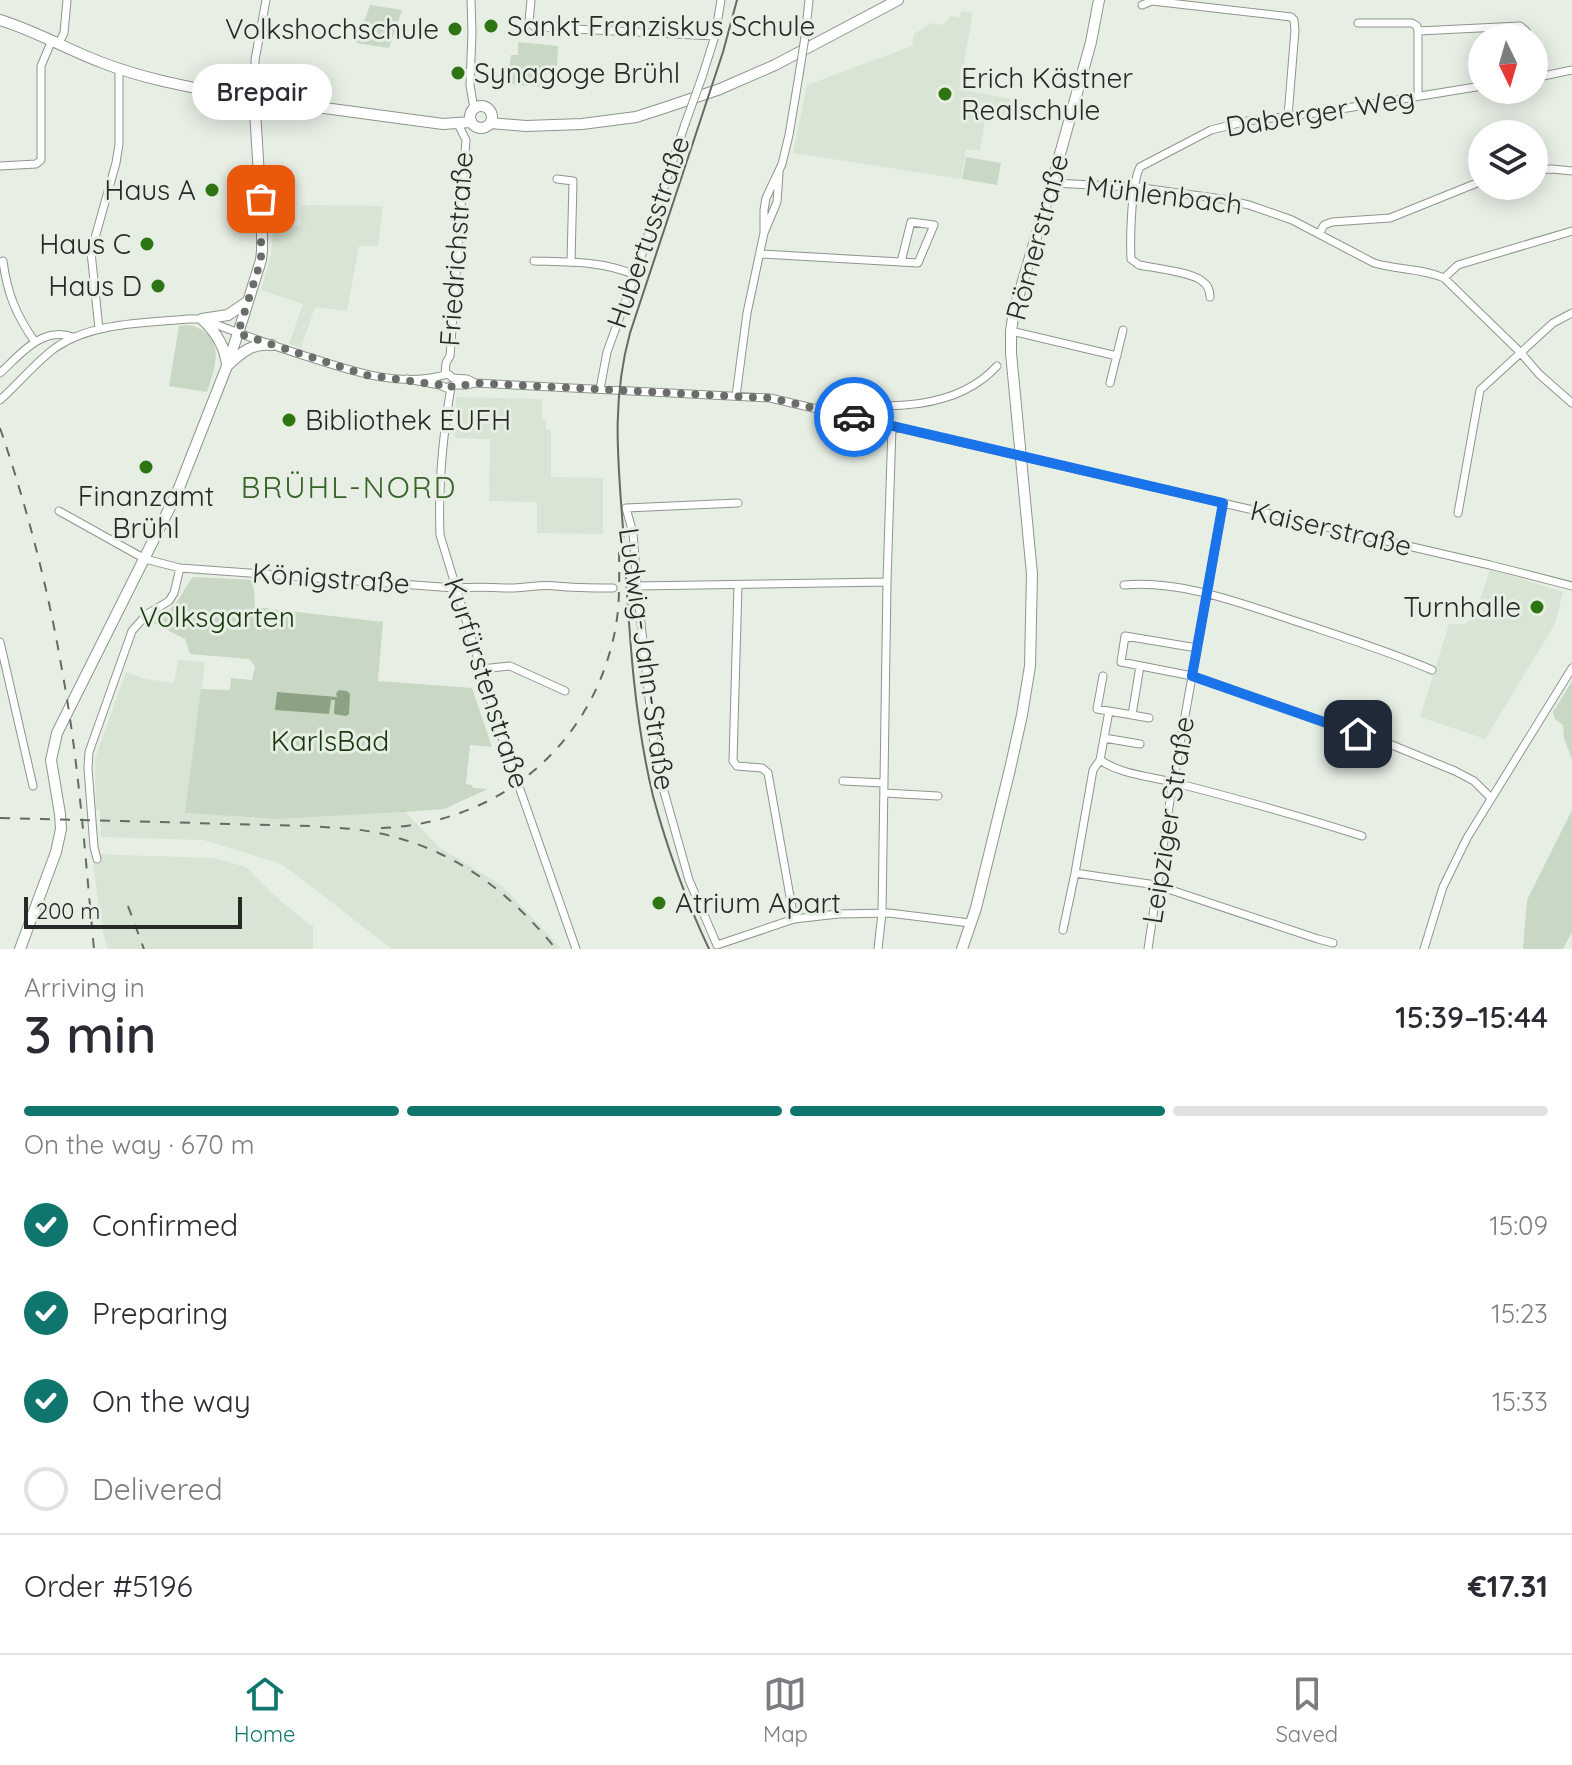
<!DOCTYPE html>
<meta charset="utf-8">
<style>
:root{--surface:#fff;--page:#f2f2f3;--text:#2b2b33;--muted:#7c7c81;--line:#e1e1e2;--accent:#0f766e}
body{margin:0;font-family:Quicksand,sans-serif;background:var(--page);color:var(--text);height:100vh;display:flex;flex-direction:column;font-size:30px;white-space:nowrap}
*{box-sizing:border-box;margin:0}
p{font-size:26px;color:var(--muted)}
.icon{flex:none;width:44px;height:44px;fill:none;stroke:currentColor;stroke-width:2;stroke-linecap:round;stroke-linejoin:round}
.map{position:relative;height:949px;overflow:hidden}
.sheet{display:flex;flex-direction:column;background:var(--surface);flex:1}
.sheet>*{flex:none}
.needle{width:52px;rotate:175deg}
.buttons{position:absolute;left:1468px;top:24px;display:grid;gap:16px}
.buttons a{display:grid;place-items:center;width:80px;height:80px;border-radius:50%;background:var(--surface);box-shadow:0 4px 20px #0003;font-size:40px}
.scale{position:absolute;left:24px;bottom:20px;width:218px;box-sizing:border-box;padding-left:8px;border:4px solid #262926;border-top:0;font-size:22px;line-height:28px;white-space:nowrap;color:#262926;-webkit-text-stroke:6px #e7efe5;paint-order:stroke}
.pin{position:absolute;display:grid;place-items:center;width:68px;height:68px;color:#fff;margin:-34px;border-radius:16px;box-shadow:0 4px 12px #0006}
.courier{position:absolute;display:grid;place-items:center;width:80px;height:80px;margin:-40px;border:6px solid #1a73e8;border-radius:50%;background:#fff;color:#222;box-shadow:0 2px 10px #0007}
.bubble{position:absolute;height:56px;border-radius:28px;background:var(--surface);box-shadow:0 4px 20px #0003;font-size:26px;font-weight:600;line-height:56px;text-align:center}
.overview em{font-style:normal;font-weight:600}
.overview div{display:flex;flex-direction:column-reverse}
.overview{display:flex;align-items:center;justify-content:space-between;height:136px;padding:0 24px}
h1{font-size:52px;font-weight:600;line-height:60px}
.bar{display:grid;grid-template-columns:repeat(4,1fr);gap:12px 8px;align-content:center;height:96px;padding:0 24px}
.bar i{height:10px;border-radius:6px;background:var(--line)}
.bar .selected{background:var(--accent)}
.bar p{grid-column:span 4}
.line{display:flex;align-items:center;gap:20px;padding:0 24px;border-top:2px solid var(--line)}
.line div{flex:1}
ol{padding:0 24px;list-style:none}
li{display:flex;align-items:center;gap:24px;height:88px}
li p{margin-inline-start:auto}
li .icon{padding:8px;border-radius:50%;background:var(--accent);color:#fff;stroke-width:4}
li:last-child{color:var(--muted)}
li i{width:44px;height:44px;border:4px solid var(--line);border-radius:50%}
.menu{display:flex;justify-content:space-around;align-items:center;height:112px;border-top:2px solid var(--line);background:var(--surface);font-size:22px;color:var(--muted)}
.menu a{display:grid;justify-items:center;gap:4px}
.menu .selected{color:var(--accent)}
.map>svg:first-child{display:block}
</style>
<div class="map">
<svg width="1572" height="949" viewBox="0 0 1572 949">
<rect width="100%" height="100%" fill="#e7efe5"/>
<!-- built -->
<path fill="#d8e4d4" d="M961,11L973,13L959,89L1011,99L1008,119L986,115L980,151L966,149L961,179L793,153L807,85L912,46L914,34L931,23L943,25L951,16L960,18Z
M301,205L383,206L378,246H359L347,311L315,307L301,348L289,344L303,304L261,290L271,255L273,226H300Z
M456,397L542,399V420H546V430H551V477L603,478V534L537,533V502L489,501L490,439L455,438Z
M1490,569L1563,592L1555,624L1485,739L1420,717L1449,624H1465L1475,616Z
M178,660L205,662L186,813L278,819L405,812L439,847L502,886L562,949H392L295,874L279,863L203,840L101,837L100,810H96L95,759L126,672L145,679L174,683Z
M92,854L214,858L246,867L275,896L310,925L313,924V949H108L102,930Z"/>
<!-- green -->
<path fill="#c8d8c4" d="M370,5L402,10L389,48L356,43Z
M518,42L558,46L557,66H545L543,87L507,84L511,55H518Z
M966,157L1001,163L997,185L962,179Z
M189,325C227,335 216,365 207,392L169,386L179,326Z
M193,577L253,580L255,607L383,622L378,681L472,688L492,747L470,745L466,784L472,785L473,788L488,789L444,809L405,812L278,819L185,813L201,689L230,690L231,678L252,680L255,666L249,659L190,654L185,639L151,622C160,616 172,610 178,600C184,592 186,585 193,577Z
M1572,681V760L1564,738L1563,725L1555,719L1553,712Z
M1572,810V932L1563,949H1523L1527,900Z"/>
<!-- water -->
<path fill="#8ba284" d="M339,690L347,691L350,694L349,714L346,716L334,714L335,700H331L329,714L275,710L277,692L337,697L336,693Z"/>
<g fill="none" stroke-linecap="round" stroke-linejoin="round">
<!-- minor casing -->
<g stroke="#8e958c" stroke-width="9">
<path id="minor" d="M471,0L472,32L470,85L474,109
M531,0L529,22L535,27L715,36
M1142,5L1152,1L1291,17L1294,20L1295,30L1288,116
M1358,23H1412L1417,26L1418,31L1520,26L1526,31L1527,38
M805,37L809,0
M59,43L64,33L67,0
M702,77L715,36L721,0
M1534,78L1572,70
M255,88V60L266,0
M1418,96V31
M0,166L36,164L41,160V66L52,40
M1534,170L1552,169L1572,171
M557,179L573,181L571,262
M1052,183L1135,187L1222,199L1249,205L1292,220L1374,263C1397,270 1422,268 1444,278L1520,352L1539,374L1572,403
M764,231V210L766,198L782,164L789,135L799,75
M1319,234L1324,225L1332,222L1390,218L1482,181
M760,254L918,263L934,225L911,222L901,262
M3,261C7,293 16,315 35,342
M534,261C569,262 603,261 635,275
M1444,278L1458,265L1572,231
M1210,297C1210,290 1208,285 1202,281C1191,272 1154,268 1139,265L1131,259C1130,238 1131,185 1140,167L1211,130L1247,121L1316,113L1482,86
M99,329L91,252L116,163L119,144V69
M1011,331L1117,356
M0,373C21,354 42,326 73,337
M445,374L446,363L450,356L466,140L458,124
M407,379L440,385L446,388L453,385H466L475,383L770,398L1490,565L1572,586
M1110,383L1123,330
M451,387C443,435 438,486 440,535L502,738L576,949
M600,389L607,352L635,275L685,124
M736,396L747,313L764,233L777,202L779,174
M0,400C19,383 35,363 55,348C92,322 146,323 189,319H202C235,332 268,344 302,355C350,370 397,389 448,374L453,378L467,379L475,383
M832,404C888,408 956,411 997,366
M738,503L626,508L633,533L637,586L656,763L689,880L717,945L794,919L838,914L889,913L970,923
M59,511L145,559L180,568L455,588C472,587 488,587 505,588C522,589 539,584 556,586C575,588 594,588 613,588
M1458,513L1480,390L1553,323L1572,313
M738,585L733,761L737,766L762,768L768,773L794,919
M1124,585C1183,580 1243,604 1298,622C1343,637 1388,651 1432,670
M637,586L887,582
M0,642L33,786
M1197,648L1125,636L1121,662L1192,676L1392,745L1455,771L1474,781L1491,798
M481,669L510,666L565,691
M1103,676L1097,709L1132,715L1140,666
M1132,715L1149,718
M1104,738L1140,744
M1100,760L1109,711
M843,781L884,783
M884,793L938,796
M97,859L94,847L88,768L89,752L132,631L147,614L169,601L174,593L180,568
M1075,873L1093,770L1100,760C1122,775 1150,776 1176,783C1238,799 1300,816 1362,836
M1063,930L1075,873L1156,885L1318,939L1333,943
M878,949L882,913L887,582L892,426
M1148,949L1170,800L1223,503
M1424,949L1443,887L1467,838L1572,668"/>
</g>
<!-- secondary casing -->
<g stroke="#8e958c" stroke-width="12">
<path id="secondary" d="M0,20C36,31 68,50 103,63C147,80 195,88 241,97
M241 100a12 12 0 1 1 24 0a12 12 0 1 1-24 0Z
M265,100L443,124L471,122
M470 117a11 11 0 1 1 22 0a11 11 0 1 1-22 0Z
M490,123L526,126L582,124L636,117L667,107L720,89L775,65L898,0
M202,319C216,332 225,346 227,365
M202,319L228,315L247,302
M228,365C242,352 252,343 272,345
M20,949L56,852L61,829L60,814L51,760L57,733L177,493L227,366L242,321L261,260L262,251V223L255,111
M962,949L976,908L1010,769L1022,715L1030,666L1032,574L1011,353V331L1014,311L1052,183L1091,42L1099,0"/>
</g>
<!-- minor -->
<use href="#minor" stroke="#fff" stroke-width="7"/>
<!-- secondary -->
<use href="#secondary" stroke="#fff" stroke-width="10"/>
<!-- tram -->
<path stroke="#656a64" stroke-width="2" d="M709,949C686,900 667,848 653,796C633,713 629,627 624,543C619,468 610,406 630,333L723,52L737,0"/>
<!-- rail -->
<path stroke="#656a64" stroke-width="2" stroke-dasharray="10 10" stroke-linecap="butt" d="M0,428C27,507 48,588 62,670C79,762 85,856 94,949
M0,818L312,826C333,828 353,828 373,832C451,847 507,889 556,949
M381,828C494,824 587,751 613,640C621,608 619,575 619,543
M128,906L144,949"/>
<!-- minor-bridge casing -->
<g stroke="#8e958c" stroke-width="9" stroke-linecap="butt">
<path id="minor-bridge" d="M799,75L805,37
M685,124L702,77"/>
</g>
<!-- minor-bridge -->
<use href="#minor-bridge" stroke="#fff" stroke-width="7"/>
</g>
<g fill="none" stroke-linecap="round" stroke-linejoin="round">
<!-- done -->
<path stroke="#6a6e69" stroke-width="8" stroke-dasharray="0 14.4" d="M261,199V260L238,333L249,337L366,375L440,385C444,389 449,390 453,385H466L475,383L770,398L854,417"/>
<!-- route -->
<path stroke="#1a73e8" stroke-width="10" d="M854,417L1223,503L1192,676L1358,734"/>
</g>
<!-- markers -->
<g fill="#2f7413" stroke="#e7efe5" stroke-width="3">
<circle cx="491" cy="26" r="8"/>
<circle cx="455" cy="29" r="8"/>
<circle cx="458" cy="73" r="8"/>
<circle cx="945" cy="94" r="8"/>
<circle cx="212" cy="190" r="8"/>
<circle cx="147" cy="244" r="8"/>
<circle cx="158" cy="286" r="8"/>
<circle cx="289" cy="420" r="8"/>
<circle cx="146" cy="467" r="8"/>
<circle cx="1537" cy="607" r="8"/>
<circle cx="659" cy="903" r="8"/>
</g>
<g text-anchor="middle" stroke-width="6" stroke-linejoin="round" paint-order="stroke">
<!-- poi labels -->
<g font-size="28" fill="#262926" stroke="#e7efe5" text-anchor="start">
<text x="507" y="36">Sankt Franziskus Schule</text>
<text x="439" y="39" text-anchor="end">Volkshochschule</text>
<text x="474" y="83">Synagoge Brühl</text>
<text x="961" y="88">Erich Kästner<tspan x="961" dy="32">Realschule</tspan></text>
<text x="196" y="200" text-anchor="end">Haus A</text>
<text x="131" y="254" text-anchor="end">Haus C</text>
<text x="142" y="296" text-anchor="end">Haus D</text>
<text x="305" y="430">Bibliothek EUFH</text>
<text x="146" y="506" text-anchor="middle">Finanzamt<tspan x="146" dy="32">Brühl</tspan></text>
<text x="1521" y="617" text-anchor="end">Turnhalle</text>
<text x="675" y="913">Atrium Apart</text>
</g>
<!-- street labels -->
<g font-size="28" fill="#262926" stroke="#e7efe5">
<text transform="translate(1320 112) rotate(-9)" y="10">Daberger Weg</text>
<text transform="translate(1164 195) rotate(7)" y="10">Mühlenbach</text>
<text transform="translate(648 232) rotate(-71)" y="10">Hubertusstraße</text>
<text transform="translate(1037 237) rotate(-75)" y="10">Römerstraße</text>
<text transform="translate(456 249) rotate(-86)" y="10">Friedrichstraße</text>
<text transform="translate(1331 528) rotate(13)" y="10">Kaiserstraße</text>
<text transform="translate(331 578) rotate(4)" y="10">Königstraße</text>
<text transform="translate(647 659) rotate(82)" y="10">Ludwig-Jahn-Straße</text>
<text transform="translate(487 683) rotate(72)" y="10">Kurfürstenstraße</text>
<text transform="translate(1168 820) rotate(-81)" y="10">Leipziger Straße</text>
</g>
<!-- park labels -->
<g font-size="28" fill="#16370b" stroke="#e7efe5">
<text x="217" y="627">Volksgarten</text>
<text x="330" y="751">KarlsBad</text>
</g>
<!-- neighbourhood labels -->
<g font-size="30" letter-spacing="2" fill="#376329" stroke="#e7efe5">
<text x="349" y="498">BRÜHL-NORD</text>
</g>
</g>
</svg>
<div class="buttons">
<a><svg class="needle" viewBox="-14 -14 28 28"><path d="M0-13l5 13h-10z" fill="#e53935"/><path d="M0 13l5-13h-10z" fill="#7c7c81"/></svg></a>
<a><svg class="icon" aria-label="layers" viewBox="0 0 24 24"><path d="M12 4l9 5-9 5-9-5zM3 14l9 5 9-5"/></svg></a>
</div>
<div class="scale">200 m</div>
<div class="pin" style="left:261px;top:199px;background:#ea580c"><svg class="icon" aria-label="bag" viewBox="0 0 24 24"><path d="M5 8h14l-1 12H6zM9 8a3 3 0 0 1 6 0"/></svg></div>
<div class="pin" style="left:1358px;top:734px;background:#1f2937"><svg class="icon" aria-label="home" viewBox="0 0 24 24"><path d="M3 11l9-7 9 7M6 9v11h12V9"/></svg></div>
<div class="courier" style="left:854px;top:417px"><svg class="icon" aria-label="car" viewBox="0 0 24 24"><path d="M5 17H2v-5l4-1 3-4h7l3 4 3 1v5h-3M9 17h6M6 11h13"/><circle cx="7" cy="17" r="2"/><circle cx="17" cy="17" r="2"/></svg></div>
<div class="bubble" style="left:192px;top:64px;width:140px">Brepair</div>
</div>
<section class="sheet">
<div class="overview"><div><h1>3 min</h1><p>Arriving in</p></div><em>15:39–15:44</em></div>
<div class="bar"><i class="selected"></i><i class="selected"></i><i class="selected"></i><i></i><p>On the way · 670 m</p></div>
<ol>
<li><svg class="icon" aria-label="check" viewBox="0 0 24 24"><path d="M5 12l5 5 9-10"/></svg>Confirmed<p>15:09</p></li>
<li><svg class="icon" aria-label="check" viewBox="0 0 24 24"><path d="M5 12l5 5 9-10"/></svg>Preparing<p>15:23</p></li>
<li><svg class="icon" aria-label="check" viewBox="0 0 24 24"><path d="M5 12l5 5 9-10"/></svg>On the way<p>15:33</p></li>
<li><i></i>Delivered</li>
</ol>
<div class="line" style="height:104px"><div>Order #5196</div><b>€17.31</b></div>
</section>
<nav class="menu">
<a class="selected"><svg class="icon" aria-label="home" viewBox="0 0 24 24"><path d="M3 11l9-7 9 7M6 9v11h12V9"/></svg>Home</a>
<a><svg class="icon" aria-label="map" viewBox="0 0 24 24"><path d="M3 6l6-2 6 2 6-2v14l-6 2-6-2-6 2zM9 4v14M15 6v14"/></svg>Map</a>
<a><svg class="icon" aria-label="saved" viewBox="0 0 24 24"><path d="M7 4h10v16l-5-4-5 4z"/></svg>Saved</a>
</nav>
